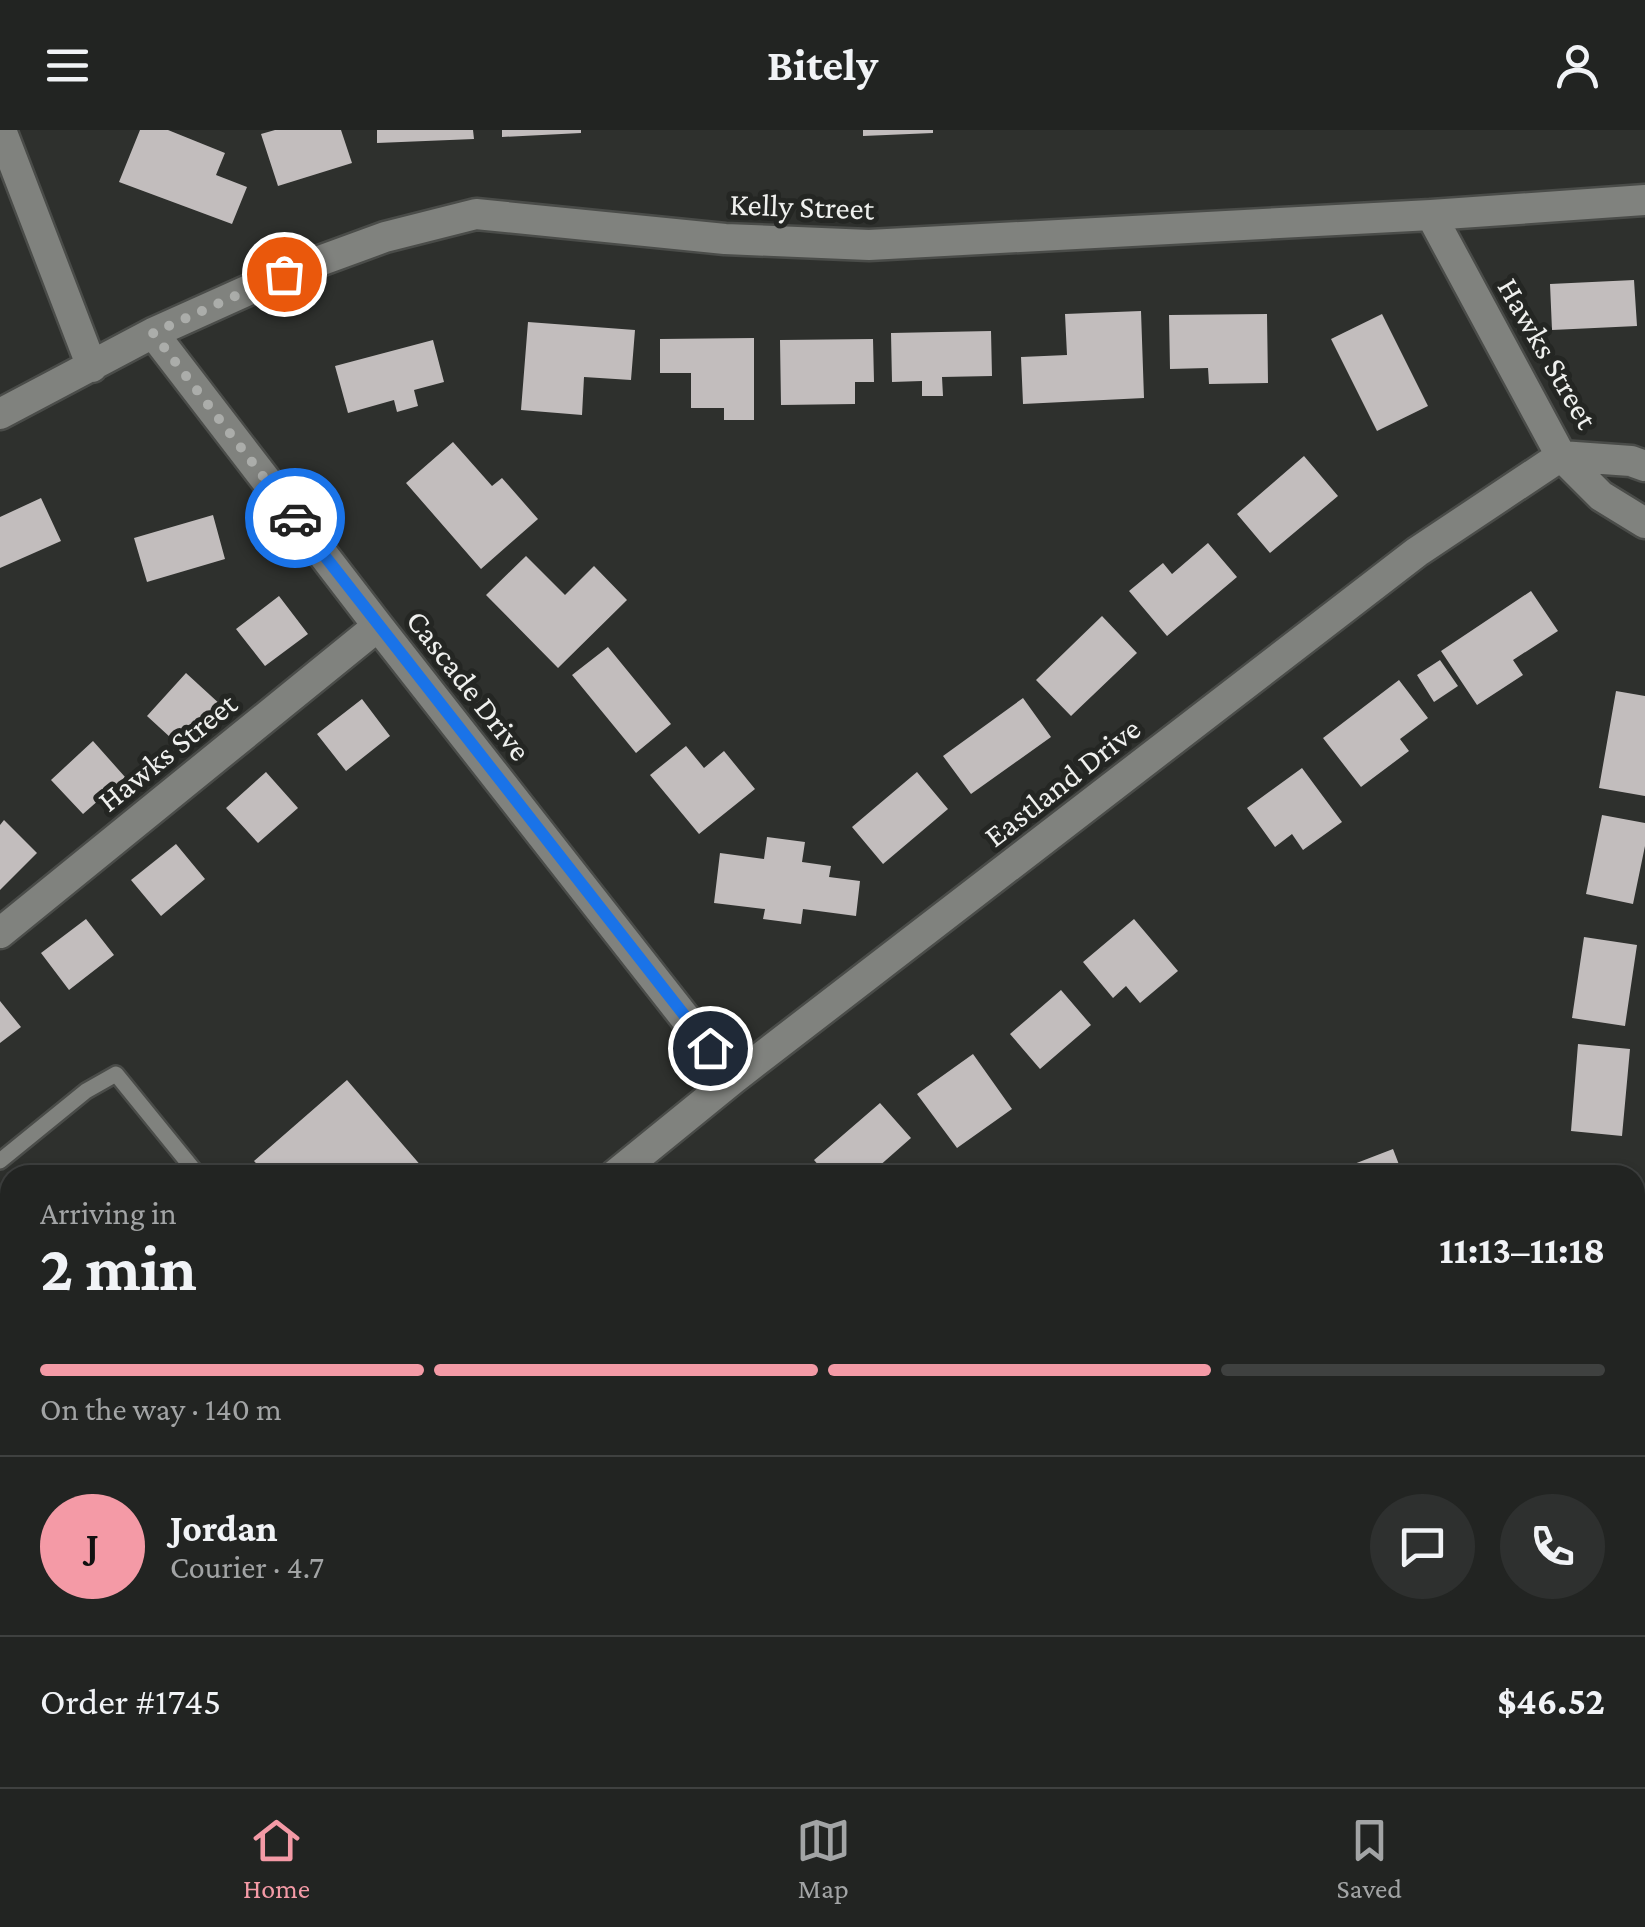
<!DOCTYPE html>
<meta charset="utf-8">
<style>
:root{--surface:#222422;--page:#2e302f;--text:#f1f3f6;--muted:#a2a4a5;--line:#3f4140;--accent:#f49aa6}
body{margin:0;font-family:"Crimson Pro",serif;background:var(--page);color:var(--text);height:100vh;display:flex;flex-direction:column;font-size:38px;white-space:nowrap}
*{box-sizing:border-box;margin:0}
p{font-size:32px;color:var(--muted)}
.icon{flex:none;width:55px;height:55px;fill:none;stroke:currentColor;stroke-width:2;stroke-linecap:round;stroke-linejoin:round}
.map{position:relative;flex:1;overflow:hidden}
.details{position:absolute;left:0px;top:1035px;width:1645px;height:622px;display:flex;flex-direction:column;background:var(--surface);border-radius:30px 30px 0 0;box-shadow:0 2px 8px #0004,0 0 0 2px var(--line)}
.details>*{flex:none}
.pin{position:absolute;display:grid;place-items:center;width:85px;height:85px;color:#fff;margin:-42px;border:5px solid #fff;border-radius:50%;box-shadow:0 2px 10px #0007}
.courier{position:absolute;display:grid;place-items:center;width:100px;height:100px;margin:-50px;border:8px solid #1a73e8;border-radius:50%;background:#fff;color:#222;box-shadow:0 2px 12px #0007}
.summary em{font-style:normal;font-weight:700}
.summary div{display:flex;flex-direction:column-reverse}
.summary{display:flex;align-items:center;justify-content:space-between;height:170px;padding:0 40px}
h1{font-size:65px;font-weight:700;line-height:75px}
.bar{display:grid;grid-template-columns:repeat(4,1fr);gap:15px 10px;align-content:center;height:120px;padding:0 40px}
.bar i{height:12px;border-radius:8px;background:var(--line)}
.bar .active{background:var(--accent)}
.bar p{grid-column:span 4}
.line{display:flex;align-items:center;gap:25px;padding:0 40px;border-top:2px solid var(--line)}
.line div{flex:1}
.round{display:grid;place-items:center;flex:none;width:105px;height:105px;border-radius:52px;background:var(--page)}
header{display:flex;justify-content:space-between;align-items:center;height:130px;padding:0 40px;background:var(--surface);font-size:45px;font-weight:700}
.tabs{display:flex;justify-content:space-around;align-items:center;height:140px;border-top:2px solid var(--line);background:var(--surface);font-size:28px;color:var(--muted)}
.tabs a{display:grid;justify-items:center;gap:5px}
.tabs .active{color:var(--accent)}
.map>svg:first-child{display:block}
</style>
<header><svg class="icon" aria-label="menu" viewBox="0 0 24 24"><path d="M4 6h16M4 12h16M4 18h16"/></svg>Bitely<svg class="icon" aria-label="person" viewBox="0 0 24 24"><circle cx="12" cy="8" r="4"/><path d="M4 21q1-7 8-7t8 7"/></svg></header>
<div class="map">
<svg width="1645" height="1657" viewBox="0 0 1645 1657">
<rect width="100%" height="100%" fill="#2e302d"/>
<!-- building -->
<path fill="#c2bdbd" d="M140,0H168L225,23L216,45L247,57L232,94L119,52Z
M275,0H341L352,33L278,56L261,4Z
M377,0H473L474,9L377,13Z
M502,0H581V3L502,7Z
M863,0H933V3L863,6Z
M1634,150L1637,196L1552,200L1550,154Z
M1141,181L1144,268L1023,274L1021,227L1067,225L1065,184Z
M1267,184L1268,253L1209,254L1208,238L1170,239L1169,185Z
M1382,184L1428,276L1377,301L1331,209Z
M528,192L635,200L631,250L584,247L582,285L521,280Z
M991,201L992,246L942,247L943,266H922V251L892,252L891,203Z
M754,208V290H724V278H691V243H660V209Z
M873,209L874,252H855V274L781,275L780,210Z
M433,210L444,252L414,260L418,276L397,282L394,270L348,283L335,236Z
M453,312L492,356L502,348L538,389L481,439L406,353Z
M1304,326L1338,366L1270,423L1237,384Z
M41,368L61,411L0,438V387Z
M213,385L225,429L147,452L134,408Z
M1208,413L1237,447L1167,506L1129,461L1163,433L1172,444Z
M526,426L565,465L594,436L627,470L558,538L486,465Z
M1531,461L1558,501L1513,530L1523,545L1477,575L1441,521Z
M279,466L308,504L265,536L236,499Z
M1102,486L1137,523L1071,586L1036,550Z
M608,517L671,594L636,623L572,545Z
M1440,530L1458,556L1434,572L1417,545Z
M186,543L222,576L183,619L147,586Z
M1399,550L1428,588L1400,609L1409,621L1361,657L1323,608Z
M1616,561L1645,566V666L1599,658Z
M1023,568L1051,607L971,664L943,626Z
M362,569L390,606L346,641L317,604Z
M93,611L125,647L83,684L51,650Z
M686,616L704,638L724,621L755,659L699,704L650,645Z
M1302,638L1342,692L1303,720L1292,704L1275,717L1247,678Z
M266,642L298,678L258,713L226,678Z
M917,642L948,679L883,734L852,697Z
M1602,685L1645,693V716L1633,774L1586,764Z
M4,690L37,723L0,760V695Z
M767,707L805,712L802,732L831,736L829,747L860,751L856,786L803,779L801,794L763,789L765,779L714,773L720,723L764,729Z
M176,714L205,749L161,786L131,750Z
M86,789L114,825L69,860L41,823Z
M1134,789L1178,841L1140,873L1126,856L1113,868L1083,832Z
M1584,807L1637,815L1625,896L1572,888Z
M1061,860L1091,895L1040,939L1010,904Z
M0,871L21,897L0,913Z
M1578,914L1630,919L1622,1006L1571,1001Z
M973,924L1012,979L957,1018L917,964Z
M347,950L429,1045H350L347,1042L344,1045H267L254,1031Z
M880,973L911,1008L869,1045H827L814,1030Z
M1393,1019L1403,1045H1344L1341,1039Z
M10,1114V1251L0,1239V1122Z
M44,1648H114L122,1657H32Z
M601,1648H677L666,1657H599L595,1652Z
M1191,1648H1270L1260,1657H1194L1187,1651Z
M1469,1648H1547L1546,1657L1469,1650Z"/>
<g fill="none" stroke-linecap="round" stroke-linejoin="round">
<!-- lane casing -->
<g stroke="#4a4c49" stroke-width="20">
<path id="lane" d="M0,1031L86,961L116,944L198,1045
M0,1356L10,1370"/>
</g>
<!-- street casing -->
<g stroke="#4a4c49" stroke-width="35">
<path id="street" d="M1,0L92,237
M1431,85L1561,326L1631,331L1645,336
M153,203L378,496L733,949
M0,284L153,203L284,144L385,107L476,84L725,109L869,115L1431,85L1645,70
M0,803L378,496
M615,1045L733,949L1417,422L1561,326L1601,366L1645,393
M1635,1190L1645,1191
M0,1543L10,1535
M1057,1648L1065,1657
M822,1657L834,1648
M1635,1657L1645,1555"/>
</g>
<!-- lane -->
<use href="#lane" stroke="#80827e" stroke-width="15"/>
<!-- street -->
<use href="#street" stroke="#80827e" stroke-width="30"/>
</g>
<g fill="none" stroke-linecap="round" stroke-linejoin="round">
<!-- done -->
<path stroke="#abadaa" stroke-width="10" stroke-dasharray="0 18" d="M284,144L153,203L295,388"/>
<!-- route -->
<path stroke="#1a73e8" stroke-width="12" d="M295,388L710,918"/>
</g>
<g text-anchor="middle" stroke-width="10" stroke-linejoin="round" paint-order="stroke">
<!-- street labels -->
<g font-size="32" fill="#eff0ee" stroke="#242623">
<text transform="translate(802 76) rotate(2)" y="11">Kelly Street</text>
<text transform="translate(1548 223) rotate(60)" y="11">Hawks Street</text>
<text transform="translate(469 555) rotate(52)" y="11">Cascade Drive</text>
<text transform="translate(167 622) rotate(-39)" y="11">Hawks Street</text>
<text transform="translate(1062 652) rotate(-38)" y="11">Eastland Drive</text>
</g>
</g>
</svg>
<div class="pin" style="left:284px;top:144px;background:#ea580c"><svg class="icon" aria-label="bag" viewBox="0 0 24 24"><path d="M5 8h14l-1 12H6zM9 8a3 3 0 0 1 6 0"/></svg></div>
<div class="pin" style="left:710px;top:918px;background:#1f2937"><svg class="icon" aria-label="home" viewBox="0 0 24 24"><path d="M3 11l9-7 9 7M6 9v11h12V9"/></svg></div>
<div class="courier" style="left:295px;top:388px"><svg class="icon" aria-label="car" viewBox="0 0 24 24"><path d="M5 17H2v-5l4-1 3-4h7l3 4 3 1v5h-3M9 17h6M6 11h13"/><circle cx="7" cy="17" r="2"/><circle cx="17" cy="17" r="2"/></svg></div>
<section class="details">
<div class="summary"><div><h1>2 min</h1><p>Arriving in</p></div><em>11:13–11:18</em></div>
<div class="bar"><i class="active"></i><i class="active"></i><i class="active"></i><i></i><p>On the way · 140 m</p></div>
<div class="line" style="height:180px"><b class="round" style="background:var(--accent);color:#111">J</b><div><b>Jordan</b><p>Courier · 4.7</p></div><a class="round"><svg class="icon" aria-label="chat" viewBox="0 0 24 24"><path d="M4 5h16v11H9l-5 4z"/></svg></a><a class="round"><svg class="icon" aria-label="phone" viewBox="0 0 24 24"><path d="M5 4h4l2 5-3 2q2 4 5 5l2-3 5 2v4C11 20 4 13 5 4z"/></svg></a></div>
<div class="line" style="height:130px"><div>Order #1745</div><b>$46.52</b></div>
</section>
</div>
<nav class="tabs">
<a class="active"><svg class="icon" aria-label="home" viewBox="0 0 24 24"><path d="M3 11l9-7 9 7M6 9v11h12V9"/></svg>Home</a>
<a><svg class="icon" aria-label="map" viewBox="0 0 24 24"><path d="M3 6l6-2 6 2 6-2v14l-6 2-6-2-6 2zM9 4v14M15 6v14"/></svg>Map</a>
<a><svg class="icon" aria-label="saved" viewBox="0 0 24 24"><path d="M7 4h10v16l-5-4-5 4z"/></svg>Saved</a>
</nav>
